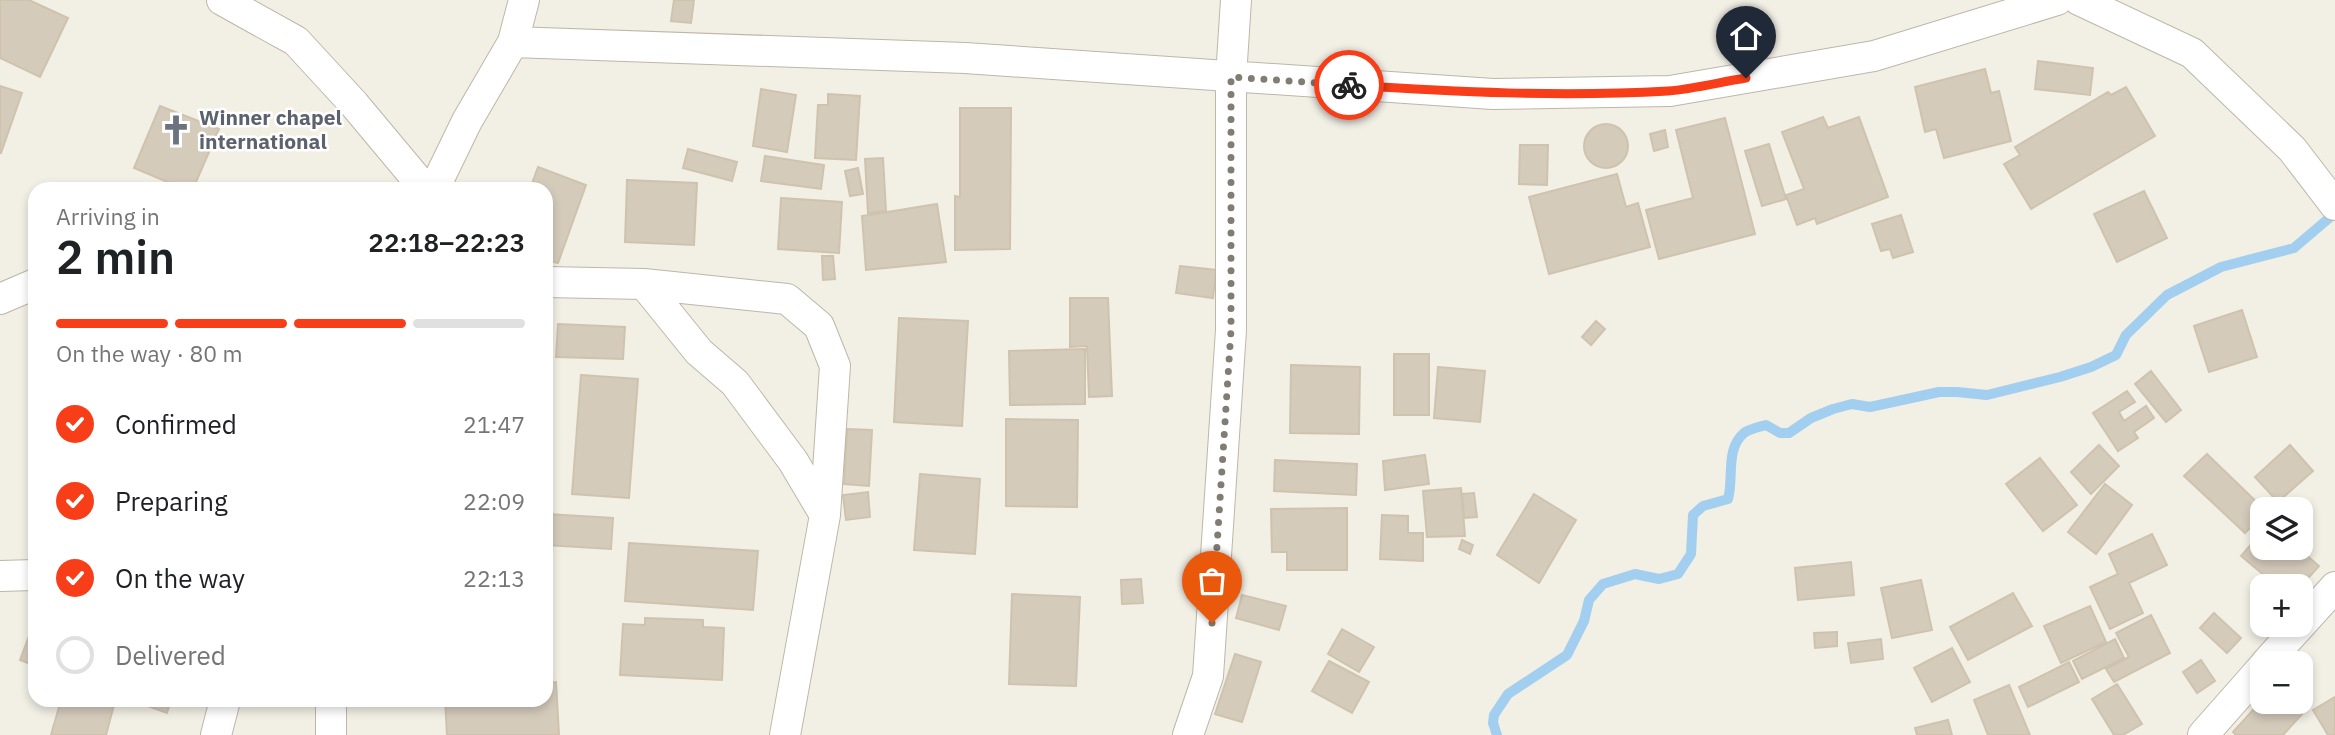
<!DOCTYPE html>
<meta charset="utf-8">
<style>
:root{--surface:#fff;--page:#f2f2f2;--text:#202124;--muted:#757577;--line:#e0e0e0;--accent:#f73e18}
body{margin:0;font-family:"IBM Plex Sans",sans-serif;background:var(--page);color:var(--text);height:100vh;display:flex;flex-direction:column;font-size:26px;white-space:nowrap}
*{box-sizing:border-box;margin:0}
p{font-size:23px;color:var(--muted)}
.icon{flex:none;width:38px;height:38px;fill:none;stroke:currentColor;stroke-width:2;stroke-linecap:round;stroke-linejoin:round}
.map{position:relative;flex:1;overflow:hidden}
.side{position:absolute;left:28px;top:182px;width:525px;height:525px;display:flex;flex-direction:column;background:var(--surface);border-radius:21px;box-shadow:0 4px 10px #0003}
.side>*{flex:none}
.tools{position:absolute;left:2250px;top:497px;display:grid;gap:14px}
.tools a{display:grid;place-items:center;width:63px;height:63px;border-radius:14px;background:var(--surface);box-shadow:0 4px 10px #0003;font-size:35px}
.pin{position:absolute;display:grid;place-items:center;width:60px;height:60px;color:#fff;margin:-72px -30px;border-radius:50% 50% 50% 0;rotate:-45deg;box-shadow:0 0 7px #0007}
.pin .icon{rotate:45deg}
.courier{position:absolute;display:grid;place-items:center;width:70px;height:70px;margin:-35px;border:5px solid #f73e18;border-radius:50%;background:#fff;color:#222;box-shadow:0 2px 9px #0007}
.headline em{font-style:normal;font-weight:600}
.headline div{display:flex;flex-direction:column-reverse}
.headline{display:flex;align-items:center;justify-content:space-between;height:119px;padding:0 28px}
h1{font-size:46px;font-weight:600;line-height:52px}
.bar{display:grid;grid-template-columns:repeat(4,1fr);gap:10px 7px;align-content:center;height:84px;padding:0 28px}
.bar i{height:9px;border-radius:5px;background:var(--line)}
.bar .selected{background:var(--accent)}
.bar p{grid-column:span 4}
ol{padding:0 28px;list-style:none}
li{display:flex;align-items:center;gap:21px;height:77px}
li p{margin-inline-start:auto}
li .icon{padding:7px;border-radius:50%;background:var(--accent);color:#fff;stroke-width:4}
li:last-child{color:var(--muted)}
li i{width:38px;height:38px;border:4px solid var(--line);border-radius:50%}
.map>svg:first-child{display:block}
</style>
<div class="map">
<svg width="2335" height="735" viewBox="0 0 2335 735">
<rect width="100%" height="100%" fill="#f2efe5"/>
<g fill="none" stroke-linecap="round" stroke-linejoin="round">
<!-- stream -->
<path stroke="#a2ceef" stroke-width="10" d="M1497,735L1493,723L1494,715L1508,694L1567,655L1584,621L1589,600L1603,584L1635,574L1659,579L1678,574L1691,554L1693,515L1703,506L1728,499C1734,479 1725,449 1744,433C1749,429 1759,427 1766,425L1780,433H1789L1811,418L1833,409L1852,404L1870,407L1939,392H1957L1987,395L2060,377L2091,367L2116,355L2126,335L2167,295L2221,267L2294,248L2335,213"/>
</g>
<!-- building -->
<path fill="#d4cbbb" stroke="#cfc3ae" stroke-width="2" d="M0,0H29L68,18L40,77L0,58Z
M674,0H694L691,23L671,21Z
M2038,61L2093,68L2090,95L2035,89Z
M1985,69L1991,93L1999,91L2011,141L1944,158L1936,129L1925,132L1915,87Z
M0,86L22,93L1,153H0Z
M2126,87L2155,136L2031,209L2004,164L2020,155L2015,147L2108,92L2111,95Z
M761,89L796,95L787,152L753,146Z
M828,94L860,96L856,160L815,158L818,105H828Z
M160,106L219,129L193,189H184L134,168Z
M960,108H1011L1010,249L955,250V196L960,197Z
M1823,117L1828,128L1859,117L1888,197L1817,224L1815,218L1797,225L1786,195L1804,189L1782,132Z
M1725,118L1755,234L1659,259L1646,210L1693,198L1676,130Z
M1584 146a22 22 0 1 1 44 0a22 22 0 1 1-44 0Z
M1665,130L1668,147L1654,151L1650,134Z
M1769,144L1786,199L1762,206L1745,151Z
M1520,145H1548L1547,185L1519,184Z
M688,149L737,162L732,181L683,168Z
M765,156L824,165L821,189L761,181Z
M883,158L886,211L868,213L865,159Z
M538,167L586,185L558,263L546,260V189H530Z
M858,168L863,194L850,196L845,171Z
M1617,174L1626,207L1638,203L1650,247L1549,274L1529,197Z
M627,180L697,183L694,245L625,242Z
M2144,191L2167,238L2117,262L2094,214Z
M781,198L842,202L839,253L778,249Z
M937,204L946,262L866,270L862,216Z
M1901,215L1913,252L1893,258L1890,249L1881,251L1872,224Z
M822,256H833L835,279L823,280Z
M1180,266L1216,270L1213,298L1176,293Z
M1070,298H1108L1112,396L1089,397L1087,346L1070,347Z
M2242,310L2257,357L2209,372L2194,326Z
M899,318L968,321L962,426L894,422Z
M1596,321L1605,329L1591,345L1582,337Z
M558,324L625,327L623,359L556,357Z
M1085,349V404L1010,405L1009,351Z
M1394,354H1429V415H1394Z
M1291,365L1360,367L1359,434L1290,433Z
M1438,367L1485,371L1480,422L1434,418Z
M2151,371L2181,410L2166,422L2135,384Z
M581,375L638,379L629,498L572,494Z
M2127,391L2135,402L2119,412L2124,421L2146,406L2154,418L2134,432L2138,438L2118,451L2093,413Z
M1006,419L1078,420L1077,507L1006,506Z
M847,429L872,430L869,486L844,484Z
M2099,445L2119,466L2091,494L2071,472Z
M2290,445L2313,471L2278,502L2255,477Z
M2207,454L2264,509L2263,515L2245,533L2184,476Z
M1425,455L1429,484L1385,490L1383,461Z
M2040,458L2077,505L2043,531L2006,484Z
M1275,460L1357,464L1356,495L1274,491Z
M920,474L980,479L975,554L914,550Z
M2105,484L2132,505L2096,554L2068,532Z
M1461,488L1465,536L1427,537L1423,491Z
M868,492L870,517L846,520L843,495Z
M1474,493L1477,517L1464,518L1462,494Z
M1534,494L1576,520L1539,583L1497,555Z
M1347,508V570H1287V552H1272L1271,509Z
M547,514L613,518L611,549L546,545Z
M1382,515L1408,516V533H1423V561L1380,559Z
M2263,531V548H2298L2319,566L2301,586H2277L2241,556Z
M2152,534L2167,565L2129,583L2143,613L2110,629L2090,587L2118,574L2109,554Z
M1462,540L1473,545L1470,554L1459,549Z
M629,543L758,551L753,610L625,601Z
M1851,562L1854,595L1798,600L1795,568Z
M1141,579L1143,603L1122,604L1121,580Z
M1921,580L1932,630L1892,638L1881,588Z
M2013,593L2032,626L1968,660L1950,627Z
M1012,594L1080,597L1076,686L1009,684Z
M1242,595L1286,606L1279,630L1236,618Z
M2090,606L2106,642L2061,663L2044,626Z
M2214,613L2241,638L2227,653L2200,628Z
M2151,615L2170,653L2114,682L2106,669L2129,657L2116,633Z
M645,618L703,620V627L724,628L722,680L620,675L623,624L645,625Z
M35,620V666L20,660Z
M1342,629L1374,647L1359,672L1328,654Z
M1837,632V646L1815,648L1814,633Z
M1881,639L1883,659L1851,663L1848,643Z
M2115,639L2124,658L2082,679L2073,661Z
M1952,648L1970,682L1932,702L1914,668Z
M1235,654L1261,662L1242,722L1215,714Z
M2201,660L2215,681L2197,693L2183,672Z
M1329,661L1369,682L1352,713L1312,691Z
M2069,662L2079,682L2028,707L2019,687Z
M2301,676L2308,683L2301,690Z
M556,682L559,735H447L445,700H546V683Z
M2117,684L2142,724L2123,735H2114L2092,699Z
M2009,685L2030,735H1988L1974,700Z
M2335,697V735H2328L2313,710Z
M2263,699V702H2288L2302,714L2283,735H2236L2233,732Z
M61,700H96L114,705L106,735H51Z
M131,700H171L167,713Z
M1948,720L1952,735H1917L1915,728Z"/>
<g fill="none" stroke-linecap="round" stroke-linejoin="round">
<!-- street casing -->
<g stroke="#beb7a8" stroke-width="32">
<path id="street" d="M222,0L296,41L354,104L425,189
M2079,0L2192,53L2292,149L2335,205
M513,42L965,58L1493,94L1670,91L1874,56L2057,0
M434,189L467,121L513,42L524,0
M546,282L644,284L787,299L819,326L835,366L825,515L785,735
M644,284L699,352L735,383L793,461L825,515
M0,299L35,284
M0,576L35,575
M2266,663L2335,587
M216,735L225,700
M331,735V700
M1188,735L1208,676L1231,330V77L1236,0
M2203,735L2263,667"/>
</g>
<!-- street -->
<use href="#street" stroke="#fff" stroke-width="30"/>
</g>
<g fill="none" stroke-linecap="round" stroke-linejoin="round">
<!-- done -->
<path stroke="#827d73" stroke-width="7" stroke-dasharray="0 12.6" d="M1212,623L1231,330V77L1349,85"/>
<!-- route -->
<path stroke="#f73e18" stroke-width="9" d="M1349,85C1455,92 1561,97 1668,91C1694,89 1720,82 1746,78"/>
</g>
<!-- icons -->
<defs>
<g id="church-bare" transform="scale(2.415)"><path d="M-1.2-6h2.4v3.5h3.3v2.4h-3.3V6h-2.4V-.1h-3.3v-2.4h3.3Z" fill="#6b7280" stroke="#fff" stroke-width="2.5" paint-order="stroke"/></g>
</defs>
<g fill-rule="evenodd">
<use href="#church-bare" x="176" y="130"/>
</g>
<g text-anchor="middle" stroke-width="5" stroke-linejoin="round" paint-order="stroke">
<!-- worship labels -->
<g font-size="21" font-weight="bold" fill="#5b616d" stroke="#fff" text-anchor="start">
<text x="199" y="125">Winner chapel<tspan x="199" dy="24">international</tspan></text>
</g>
</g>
</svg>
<div class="tools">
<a><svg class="icon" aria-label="layers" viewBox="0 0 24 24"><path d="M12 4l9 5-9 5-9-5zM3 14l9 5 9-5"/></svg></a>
<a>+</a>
<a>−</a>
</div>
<div class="pin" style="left:1212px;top:623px;background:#ea580c"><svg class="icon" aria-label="bag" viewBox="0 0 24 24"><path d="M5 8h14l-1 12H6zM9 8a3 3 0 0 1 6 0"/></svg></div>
<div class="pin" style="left:1746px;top:78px;background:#1f2937"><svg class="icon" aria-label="home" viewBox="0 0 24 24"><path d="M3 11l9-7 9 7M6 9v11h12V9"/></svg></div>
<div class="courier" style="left:1349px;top:85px"><svg class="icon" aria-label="bike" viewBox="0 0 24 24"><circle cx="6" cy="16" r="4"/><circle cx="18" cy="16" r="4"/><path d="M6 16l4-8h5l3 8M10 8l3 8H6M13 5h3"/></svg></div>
<section class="side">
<div class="headline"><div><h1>2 min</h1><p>Arriving in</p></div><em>22:18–22:23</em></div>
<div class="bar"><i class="selected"></i><i class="selected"></i><i class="selected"></i><i></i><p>On the way · 80 m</p></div>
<ol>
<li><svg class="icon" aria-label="check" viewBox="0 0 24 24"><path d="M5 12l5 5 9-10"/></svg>Confirmed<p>21:47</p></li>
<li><svg class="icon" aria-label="check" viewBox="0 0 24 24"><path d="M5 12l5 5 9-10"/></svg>Preparing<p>22:09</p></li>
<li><svg class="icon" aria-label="check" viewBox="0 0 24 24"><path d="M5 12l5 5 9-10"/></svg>On the way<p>22:13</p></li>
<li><i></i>Delivered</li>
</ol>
</section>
</div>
